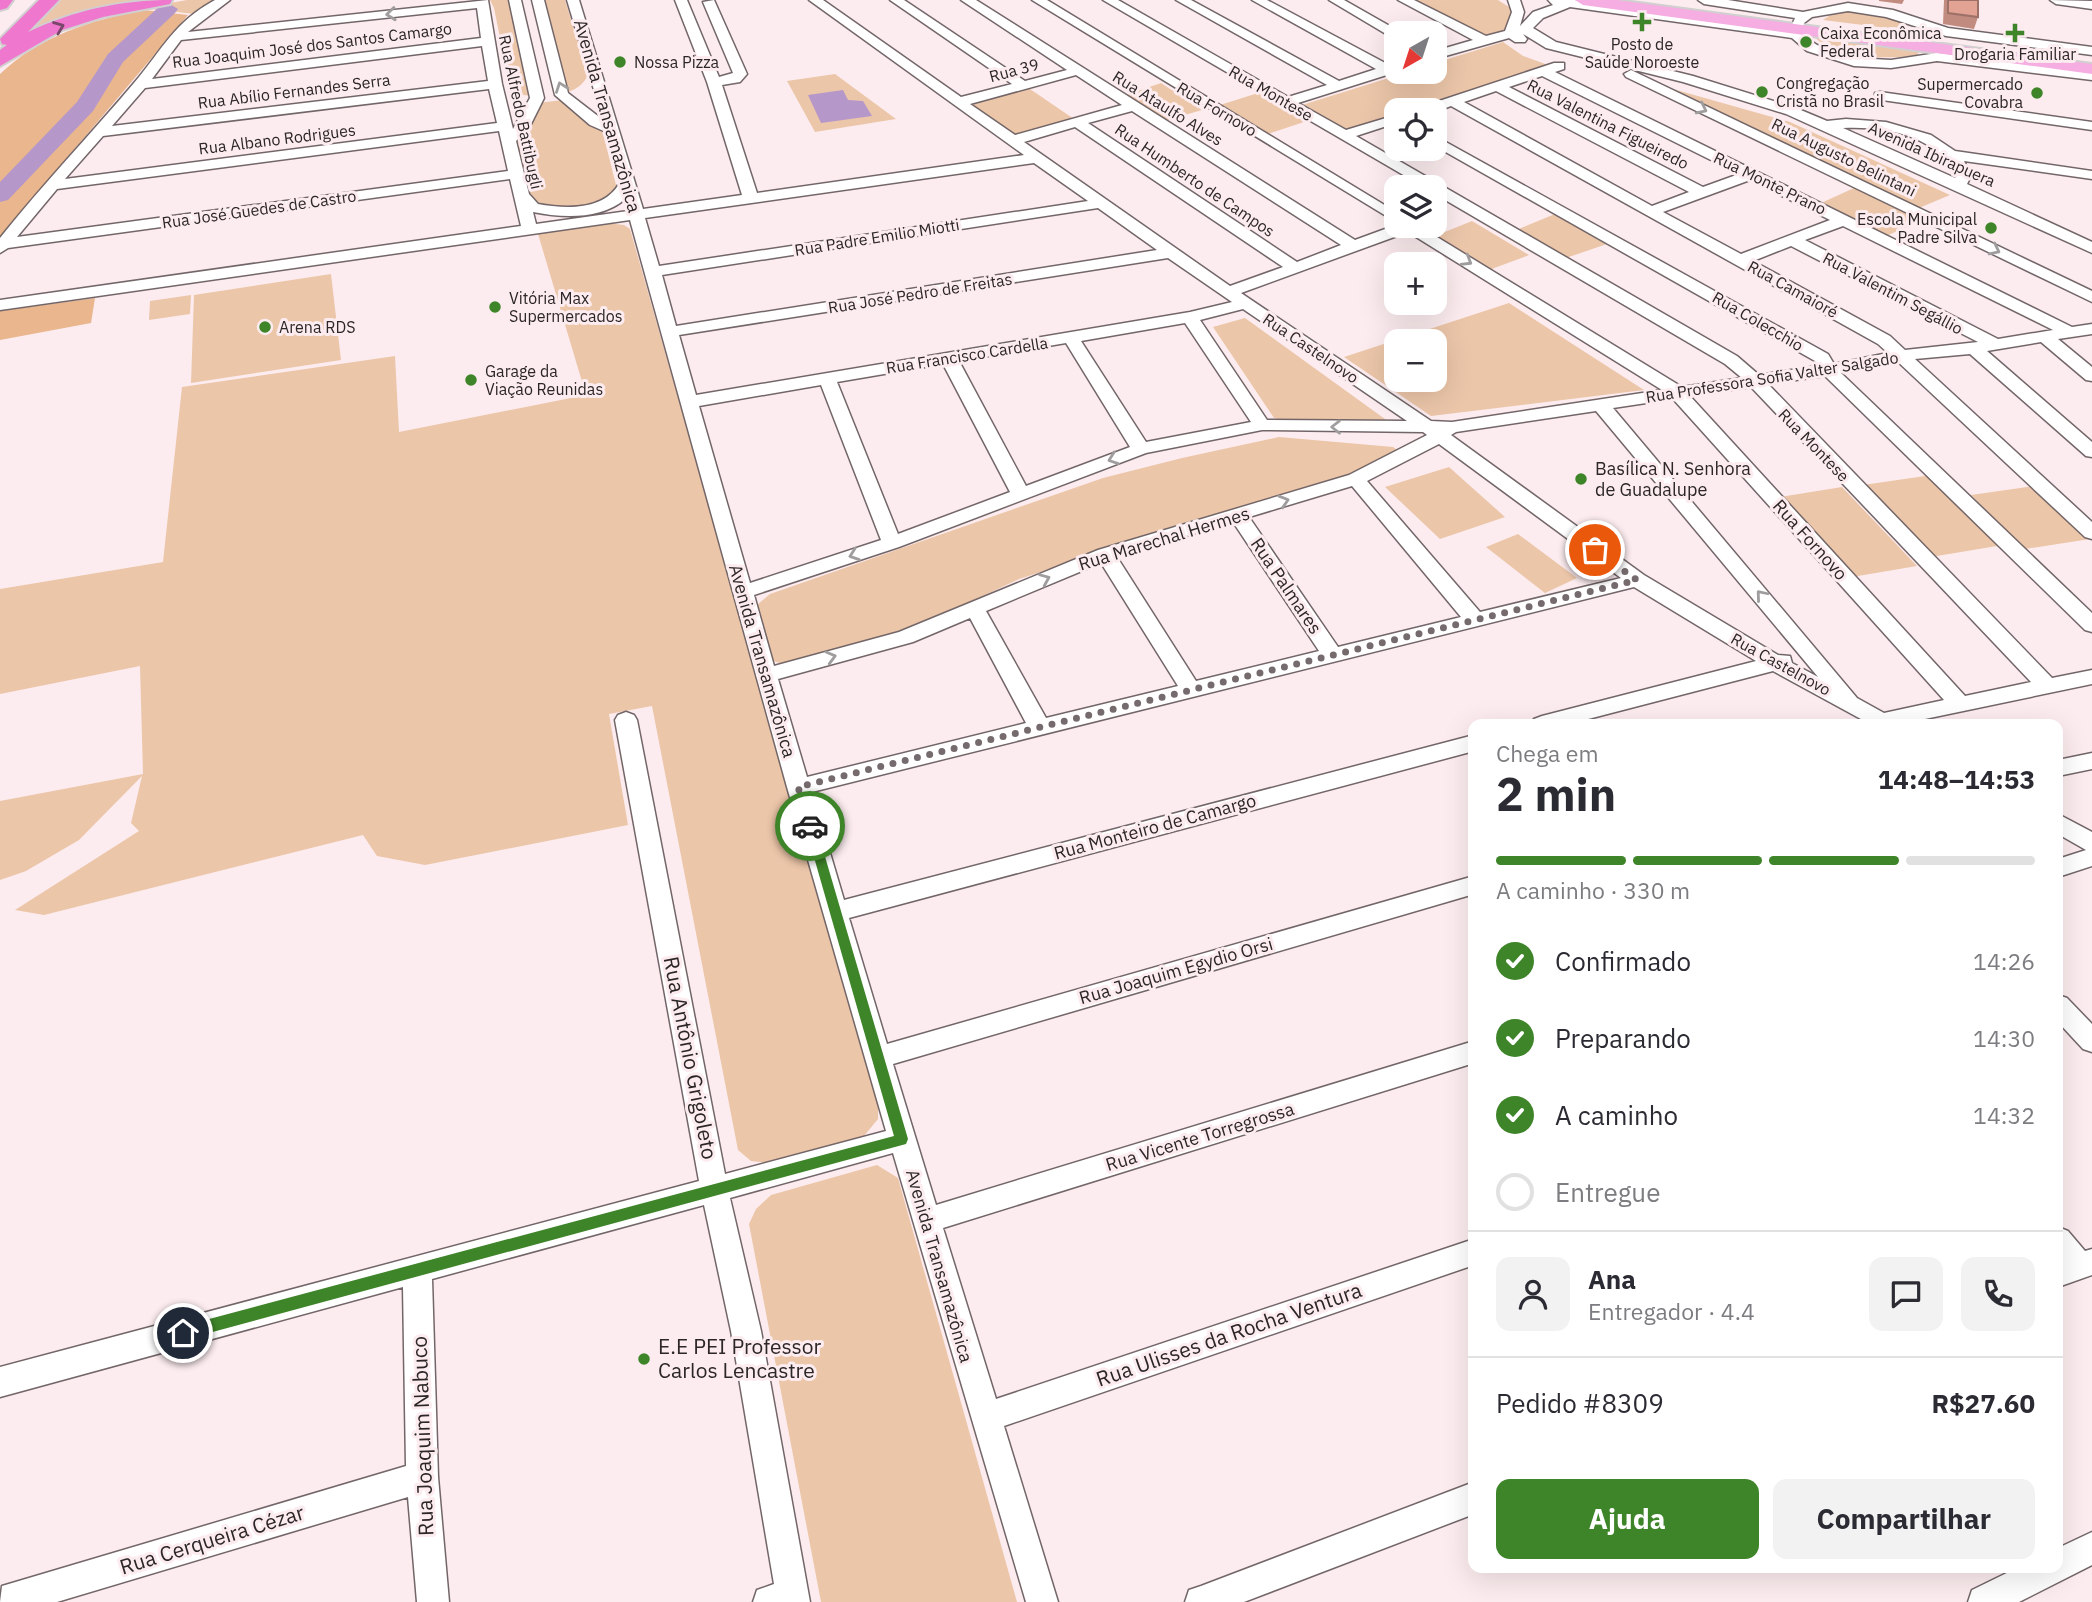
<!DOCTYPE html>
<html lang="pt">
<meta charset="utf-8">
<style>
:root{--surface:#fff;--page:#f2f2f3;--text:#2b2b33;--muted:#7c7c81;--line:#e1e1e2;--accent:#3e8429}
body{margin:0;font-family:"IBM Plex Sans",sans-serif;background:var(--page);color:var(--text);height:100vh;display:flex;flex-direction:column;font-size:26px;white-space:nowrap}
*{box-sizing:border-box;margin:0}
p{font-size:23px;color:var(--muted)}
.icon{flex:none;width:38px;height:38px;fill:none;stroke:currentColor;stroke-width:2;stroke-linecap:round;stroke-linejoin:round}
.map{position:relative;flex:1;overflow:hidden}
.side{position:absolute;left:1468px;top:719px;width:595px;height:854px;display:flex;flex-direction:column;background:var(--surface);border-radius:14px;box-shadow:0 7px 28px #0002}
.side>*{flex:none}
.needle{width:46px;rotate:219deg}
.controls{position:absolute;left:1384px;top:21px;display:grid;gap:14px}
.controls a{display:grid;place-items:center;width:63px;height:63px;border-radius:14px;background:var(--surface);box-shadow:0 7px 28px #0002;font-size:35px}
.pin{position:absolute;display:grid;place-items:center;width:60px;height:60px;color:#fff;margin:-30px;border:4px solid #fff;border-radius:50%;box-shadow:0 2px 7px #0007}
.courier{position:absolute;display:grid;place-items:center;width:70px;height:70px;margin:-35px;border:5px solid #3e8429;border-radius:50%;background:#fff;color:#222;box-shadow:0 2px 9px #0007}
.summary em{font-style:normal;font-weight:700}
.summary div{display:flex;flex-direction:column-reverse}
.summary{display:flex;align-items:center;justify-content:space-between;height:119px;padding:0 28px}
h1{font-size:46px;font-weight:700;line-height:52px}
.bar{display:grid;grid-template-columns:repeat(4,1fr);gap:10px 7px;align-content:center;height:84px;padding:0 28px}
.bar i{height:9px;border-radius:5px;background:var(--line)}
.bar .selected{background:var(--accent)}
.bar p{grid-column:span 4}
.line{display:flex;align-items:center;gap:18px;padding:0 28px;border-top:2px solid var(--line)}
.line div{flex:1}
.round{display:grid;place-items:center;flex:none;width:74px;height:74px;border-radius:14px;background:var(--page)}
ol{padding:0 28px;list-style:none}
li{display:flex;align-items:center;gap:21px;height:77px}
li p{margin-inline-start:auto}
li .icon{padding:7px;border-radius:50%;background:var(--accent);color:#fff;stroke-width:4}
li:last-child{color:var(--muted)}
li i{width:38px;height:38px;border:4px solid var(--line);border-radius:50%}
.button{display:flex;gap:14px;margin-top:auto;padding:14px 28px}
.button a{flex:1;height:80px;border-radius:14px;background:var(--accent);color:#fff;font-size:28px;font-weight:700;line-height:80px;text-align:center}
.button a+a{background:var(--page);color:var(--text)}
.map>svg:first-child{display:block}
</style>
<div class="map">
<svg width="2092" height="1602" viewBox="0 0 2092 1602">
<rect width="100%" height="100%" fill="#fcecef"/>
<!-- green -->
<path fill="#ecc6a9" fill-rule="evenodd" d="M61,0H156L130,4L17,40Z
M187,0H219L194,14L142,8Z
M490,0H512L533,96L523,95L510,87L494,8Z
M541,0H565L588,75C583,85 577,89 565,93Z
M1407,0H1498L1512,9L1513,15L1507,29L1485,37Z
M1854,11C1873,13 1900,14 1911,31L1823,20L1832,14Z
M1810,31L1923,46L1917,55C1888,60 1827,59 1810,31Z
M1503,42L1523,56L1548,65L1421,110H1396V118L1349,134L1302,105L1408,72H1435V63Z
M835,74L896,119L815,132L787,81Z
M1161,83L1202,110L1164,121L1123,96Z
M1027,87L1077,121L1018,139L968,104Z
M1673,89L1790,122L1950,195L1919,208Z
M1258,93L1307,121L1268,134L1220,105Z
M563,100L602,129L618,193L613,198L567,211L534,205L513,139L538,103Z
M1854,188L1922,220L1884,237L1819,204Z
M1555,214L1607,244L1563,259L1514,231Z
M1472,221L1529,255L1489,270L1435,236Z
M607,223L624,225L630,229L878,1101V1119L864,1136L768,1163L751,1161L738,1150L652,706L609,714L628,825L425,865L377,856L363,835L44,915L15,910L139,831L131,823L142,776L79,840L26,871L0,880V801L143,774L140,666L0,694V589L163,562L182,387L395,356L399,432L586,395L538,234Z
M331,274L341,360L191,383L194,295Z
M191,295L190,314L149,320L150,301Z
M1509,303L1644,390L1431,416L1344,357ZM1435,341V380H1396V341Z
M1245,318L1396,427L1292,423L1274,418L1213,327Z
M1279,437L1393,447L1400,452L1353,477L1247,506L1019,579L898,636L785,665L771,660L757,605L770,594L1103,478L1182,458Z
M1449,467L1505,517L1440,539L1385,487Z
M1932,475L2003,545L1931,557L1863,485Z
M2034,486L2090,539L2025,549L1971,495Z
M1842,487L1917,566L1852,577L1780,497Z
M1518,534L1577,578L1545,593L1486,547Z
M877,1165L898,1178L1017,1602H821L749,1224L756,1209L771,1195Z"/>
<!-- forest -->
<path fill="#e9b68e" d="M144,10L188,15L0,237V74C40,36 91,20 144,10Z
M95,298L91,323L0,340V311Z"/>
<!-- water -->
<path fill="#b697ca" d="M843,90L848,100L863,101L872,116L821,123L808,95Z"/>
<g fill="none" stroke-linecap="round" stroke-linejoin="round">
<!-- river -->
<path fill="#b697ca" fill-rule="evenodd" d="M168,3L178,9L175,13L123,62L93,111L8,200L0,202V182L77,102L108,54L161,5Z"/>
<!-- minor casing -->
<g stroke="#736668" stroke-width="3">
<path id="minor" d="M215,0H230L188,32L488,0L502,84L513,129L530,98L509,0H521L544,98L528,130L516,141L529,194L538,204C566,209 605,211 620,182L606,132L590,125L555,95L532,0H544L568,93L603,120L567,0H579L643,209L742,195L707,82L675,0H687L719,77L733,73L703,2L714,0L747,74L740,82L722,85L757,193L1024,155L809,0H823L961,97L1012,84L890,0H904L1025,81L1067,70L961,0H976L1355,240L1396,225L1419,226L1682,387L1742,378L1725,364L1435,194V187H1424L1103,0H1118L1288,97L1327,85L1176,0H1191L1339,81L1376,69L1252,0H1267L1389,65L1396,63V71L1393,73L1298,103L1346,130L1396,115V123L1356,136L1737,356L1759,375L1818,366L1815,361L1435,146V136L1828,354L1834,364L1888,353L1878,344L1451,106L1435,112L1419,110L1421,107L1554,63H1564V69L1555,72L2072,327L2092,324V334L2058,339L2092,367V381L2086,380L2041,342L1987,351L2092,442V457L2086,456L1970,354L1915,359L2092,522V539L2085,537L1897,361L1841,373L2092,613V632L2085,630L1825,376L1768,384L2052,678L2092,670V684L1901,724H1870L1773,671L1569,724H1531L1534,719L1542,716L1756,661L1634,587L812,792L844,900L1474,735V751L849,918L887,1044L1474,876V894L893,1064L936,1205L1474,1041V1063L943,1228L996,1399L1474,1239V1265L1004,1426L1058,1602H1026L893,1153L730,1198L761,1331L810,1602H753L757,1590L774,1584L731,1331L704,1205L432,1279L438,1477L449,1602H417L408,1497L57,1602H0L2,1586L406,1466L403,1287L0,1397V1367L699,1181L615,720L618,715L626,712L634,715L637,720L725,1174L886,1131L787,787L630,220L0,310V300L521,226L510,179L8,248L0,253V238C43,184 90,135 134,83C163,49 174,22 215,0ZM477,8L481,38L152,79L181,40ZM482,46L488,81L112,126L145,88ZM1076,75L1122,105L1015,135L970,104ZM1542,76L1739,174L1703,187L1509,87ZM489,89L497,123L65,179L103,136ZM1496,91L1689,192L1652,206L1464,102ZM1132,111L1341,245L1297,262L1088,123ZM1075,127L1283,267L1230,286L1024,142ZM499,131L508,171L17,237L57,189ZM1034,163L1088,201L659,266L645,218ZM1750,180L1830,220L1741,254L1663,212ZM625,199L628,211L536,224L533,212C562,218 601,220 625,199ZM1098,208L1157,250L676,326L662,275ZM1843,226L2053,330L1998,339L1805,240ZM1408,232L1662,390L1452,422L1431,421L1241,293ZM1791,246L1978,342L1905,350L1890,336L1753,261ZM1168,258L1232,302L1190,312L696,395L679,335ZM1243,309L1407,421L1267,420L1200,320ZM1185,323L1251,422L1146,442L1081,341ZM1066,343L1130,447L1026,486L959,361ZM943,364L1010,492L898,534L837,382ZM821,385L881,540L750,583L699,406ZM1751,387L2031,682L1965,696L1690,396ZM1673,399L1944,700L1884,713L1857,698L1613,408ZM1596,411L1818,677L1792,663L1790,656L1778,655L1644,575L1451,435L1456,432ZM1262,430L1423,432L1427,435L1349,475L1098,550L899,632L774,666L754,595L899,547L1146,453ZM1439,444L1621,578L1480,612L1367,481ZM1352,486L1461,617L1338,647L1249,517ZM1233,522L1319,651L1196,681L1117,557ZM1101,563L1178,686L1046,718L986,611ZM970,618L1026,723L807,777L778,679L913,642Z
M1032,0H1047L1396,212V222Z
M1329,0H1344L1402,33H1396V38L1391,37Z
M1398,0H1414L1486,36L1505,31L1512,12L1508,0H1520L1524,12L1520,26L1533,12L1553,5L1548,0H1574L1790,30L1795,18L1704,4L1698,0H1728L1803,12L1848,3L1893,10L1948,28L2092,47V55L1946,36L1886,17L1848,11L1812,17L1804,23L1802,31L1805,37L1817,45L1855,58L1891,60L1937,53L2092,72V80L1937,61L1891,68L1854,66L1807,51L1792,38L1570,7L1543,18L1533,28L1556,42L1693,76L1796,108L1827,121L1846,119L1886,122L1931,135L1955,151L2092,171V179L1964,161L1971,176L1967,184L2092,242V253L1786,114L1683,82L1546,48L1523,34L1527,39L1525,42H1515L1509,38L1435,59V51L1473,40ZM1843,128C1885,126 1936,135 1957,176L1955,178Z
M2050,0L2092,1V9L2056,4Z
M1631,70L2092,291V302L1626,77L1624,74Z
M1880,92L2092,122V130L1875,99V93Z
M2092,753V769L2058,776V760Z
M2058,814L2092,832V866L2058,877V859L2086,850L2058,834Z
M2058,995L2067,998L2092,1024V1052L2083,1049L2058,1022Z
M2058,1227L2068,1231L2085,1251L2092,1249V1275L2058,1287Z
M1474,1482V1514L1244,1602H1185L1189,1590L1201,1586Z
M2092,1532V1565L2019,1602H1968L1972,1590L2017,1568H2058V1548Z"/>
</g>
<!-- major casing -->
<g stroke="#d1cfcf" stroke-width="4">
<path id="major" d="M1575,0H1617L2092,64V74L1583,5Z"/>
</g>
<!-- highway casing -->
<g stroke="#d1cfcf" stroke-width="4">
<path id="highway" d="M0,0H13L7,8L0,10Z
M39,0H59L28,32C75,10 121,0 172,0L170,4L103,17L62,30L0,66V50L7,45L2,44L0,39Z"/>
</g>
<!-- minor -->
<use href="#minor" fill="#fff" fill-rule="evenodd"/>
<!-- major -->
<use href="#major" fill="#f5ade2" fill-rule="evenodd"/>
<!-- highway -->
<use href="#highway" fill="#ef77ce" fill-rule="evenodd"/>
</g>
<!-- wall -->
<path fill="#c28b7f" d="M1879,0H1904L1902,4L1879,1Z
M1944,0H1978V17L1974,29L1943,24Z"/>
<!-- building -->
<path fill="#e2a294" stroke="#9e7168" stroke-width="2" d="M1948,0H1978V17L1948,13Z"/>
<!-- one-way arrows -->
<defs><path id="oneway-chevron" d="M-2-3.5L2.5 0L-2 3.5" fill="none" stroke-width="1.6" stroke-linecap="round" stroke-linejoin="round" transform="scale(1.75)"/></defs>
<g stroke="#a09d9e">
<use href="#oneway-chevron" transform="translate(391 14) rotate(174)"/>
<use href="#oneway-chevron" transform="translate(561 87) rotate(-110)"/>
<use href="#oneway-chevron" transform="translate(1702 109) rotate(26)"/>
<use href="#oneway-chevron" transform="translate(1995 250) rotate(26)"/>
<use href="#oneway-chevron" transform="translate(1467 261) rotate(31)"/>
<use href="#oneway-chevron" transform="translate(1336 427) rotate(-180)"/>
<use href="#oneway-chevron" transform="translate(1113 459) rotate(160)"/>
<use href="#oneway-chevron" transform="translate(1284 501) rotate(-17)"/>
<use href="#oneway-chevron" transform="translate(854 555) rotate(161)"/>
<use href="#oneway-chevron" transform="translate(1045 579) rotate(-23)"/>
<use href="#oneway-chevron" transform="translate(1761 595) rotate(-130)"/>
<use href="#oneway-chevron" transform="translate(831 657) rotate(-15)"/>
</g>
<use stroke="#7a466a" href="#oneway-chevron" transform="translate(59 27) rotate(-21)"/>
<!-- route -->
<path fill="#3e8429" d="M810,822L816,826L908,1139L906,1144L183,1340L177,1338L175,1333L177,1328L183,1326L894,1136L805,826Z"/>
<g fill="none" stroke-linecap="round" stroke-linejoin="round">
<!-- done -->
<path stroke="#756b6d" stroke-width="7" stroke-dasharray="0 12.6" d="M810,826L798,787L1637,580L1595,550"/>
</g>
<!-- markers -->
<g fill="#3e8429" stroke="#fcecef" stroke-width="2.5">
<path d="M1638.5 11.5h7v7h7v7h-7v7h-7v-7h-7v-7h7z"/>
<path d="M2011.5 22.5h7v7h7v7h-7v7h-7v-7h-7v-7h7z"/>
<circle cx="1806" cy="42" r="7"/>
<circle cx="620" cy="62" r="7"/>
<circle cx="1762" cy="92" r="7"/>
<circle cx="2037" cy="93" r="7"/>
<circle cx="1991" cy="228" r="7"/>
<circle cx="495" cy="307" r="7"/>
<circle cx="265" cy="327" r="7"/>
<circle cx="471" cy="380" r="7"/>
<circle cx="1581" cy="479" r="7"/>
<circle cx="644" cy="1359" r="7"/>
</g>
<g text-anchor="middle" stroke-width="6" stroke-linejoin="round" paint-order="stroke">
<!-- far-poi labels -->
<g font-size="16" fill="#2c2627" stroke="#fcecef" text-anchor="start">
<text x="1820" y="39">Caixa Econômica<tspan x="1820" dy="18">Federal</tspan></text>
<text x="1642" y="50" text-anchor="middle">Posto de<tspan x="1642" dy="18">Saúde Noroeste</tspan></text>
<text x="2015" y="60" text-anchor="middle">Drogaria Familiar</text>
<text x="634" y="68">Nossa Pizza</text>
<text x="1776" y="89">Congregação<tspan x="1776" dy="18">Cristã no Brasil</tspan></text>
<text x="2023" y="90" text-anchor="end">Supermercado<tspan x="2023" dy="18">Covabra</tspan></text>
<text x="1977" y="225" text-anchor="end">Escola Municipal<tspan x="1977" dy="18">Padre Silva</tspan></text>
<text x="509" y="304">Vitória Max<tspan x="509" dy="18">Supermercados</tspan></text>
<text x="279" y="333">Arena RDS</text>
<text x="485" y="377">Garage da<tspan x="485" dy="18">Viação Reunidas</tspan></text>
</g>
<!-- far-street labels -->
<g font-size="16" fill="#2c2627" stroke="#fcecef">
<text transform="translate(312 45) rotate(-7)" y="6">Rua Joaquim José dos Santos Camargo</text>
<text transform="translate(1014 70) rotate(-15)" y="6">Rua 39</text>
<text transform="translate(294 91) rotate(-7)" y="6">Rua Abílio Fernandes Serra</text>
<text transform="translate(1271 93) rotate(30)" y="6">Rua Montese</text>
<text transform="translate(1168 108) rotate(32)" y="6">Rua Ataulfo Alves</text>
<text transform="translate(1217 109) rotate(31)" y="6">Rua Fornovo</text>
<text transform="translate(521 112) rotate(78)" y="6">Rua Alfredo Battibugli</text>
<text transform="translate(1608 124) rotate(27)" y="6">Rua Valentina Figueiredo</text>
<text transform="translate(277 139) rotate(-7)" y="6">Rua Albano Rodrigues</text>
<text transform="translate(1932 154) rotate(24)" y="6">Avenida Ibirapuera</text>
<text transform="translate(1844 157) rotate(26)" y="6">Rua Augusto Belintani</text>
<text transform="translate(1195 180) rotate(34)" y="6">Rua Humberto de Campos</text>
<text transform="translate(1770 183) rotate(26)" y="6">Rua Monte Prano</text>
<text transform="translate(259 209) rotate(-8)" y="6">Rua José Guedes de Castro</text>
<text transform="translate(877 237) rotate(-9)" y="6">Rua Padre Emilio Miotti</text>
<text transform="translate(1793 289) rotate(29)" y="6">Rua Camaioré</text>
<text transform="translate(920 293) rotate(-9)" y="6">Rua José Pedro de Freitas</text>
<text transform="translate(1893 293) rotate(28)" y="6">Rua Valentim Segállio</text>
<text transform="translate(1758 321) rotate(30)" y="6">Rua Colecchio</text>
<text transform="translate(1311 348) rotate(34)" y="6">Rua Castelnovo</text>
<text transform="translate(967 355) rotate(-9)" y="6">Rua Francisco Cardella</text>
<text transform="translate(1772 377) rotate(-9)" y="6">Rua Professora Sofia Valter Salgado</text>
<text transform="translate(1814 445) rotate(46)" y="6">Rua Montese</text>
<text transform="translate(1781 664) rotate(29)" y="6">Rua Castelnovo</text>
</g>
<!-- street labels -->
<g font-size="18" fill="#2c2627" stroke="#fcecef">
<text transform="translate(607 116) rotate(74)" y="6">Avenida Transamazônica</text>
<text transform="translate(1164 539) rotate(-17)" y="6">Rua Marechal Hermes</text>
<text transform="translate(1810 540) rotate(48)" y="6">Rua Fornovo</text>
<text transform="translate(1286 586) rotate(56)" y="6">Rua Palmares</text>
<text transform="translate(762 661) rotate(74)" y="6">Avenida Transamazônica</text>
<text transform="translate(1155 827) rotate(-15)" y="6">Rua Monteiro de Camargo</text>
<text transform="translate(1176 971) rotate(-16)" y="6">Rua Joaquim Egydio Orsi</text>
<text transform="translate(1200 1137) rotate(-17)" y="6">Rua Vicente Torregrossa</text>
<text transform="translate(939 1266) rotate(74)" y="6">Avenida Transamazônica</text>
</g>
<!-- poi labels -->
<g font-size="18" fill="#2c2627" stroke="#fcecef" text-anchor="start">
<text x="1595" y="475">Basílica N. Senhora<tspan x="1595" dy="21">de Guadalupe</tspan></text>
</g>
<!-- near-street labels -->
<g font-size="21" fill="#2c2627" stroke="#fcecef">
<text transform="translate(690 1058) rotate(79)" y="7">Rua Antônio Grigoleto</text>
<text transform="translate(1229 1335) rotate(-19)" y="7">Rua Ulisses da Rocha Ventura</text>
<text transform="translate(423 1436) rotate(-92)" y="7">Rua Joaquim Nabuco</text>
<text transform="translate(212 1540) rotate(-17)" y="7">Rua Cerqueira Cézar</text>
</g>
<!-- near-poi labels -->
<g font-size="21" fill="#2c2627" stroke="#fcecef" text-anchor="start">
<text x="658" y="1354">E.E PEI Professor<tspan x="658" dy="24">Carlos Lencastre</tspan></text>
</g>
</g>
</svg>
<div class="controls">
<a><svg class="needle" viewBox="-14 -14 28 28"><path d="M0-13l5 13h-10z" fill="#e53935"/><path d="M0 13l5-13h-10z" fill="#7c7c81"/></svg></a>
<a><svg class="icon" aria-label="locate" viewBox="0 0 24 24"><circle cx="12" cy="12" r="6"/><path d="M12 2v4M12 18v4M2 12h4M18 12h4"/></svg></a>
<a><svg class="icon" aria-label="layers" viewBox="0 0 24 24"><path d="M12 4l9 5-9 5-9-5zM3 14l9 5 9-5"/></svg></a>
<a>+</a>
<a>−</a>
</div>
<div class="pin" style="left:1595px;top:550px;background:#ea580c"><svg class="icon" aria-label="bag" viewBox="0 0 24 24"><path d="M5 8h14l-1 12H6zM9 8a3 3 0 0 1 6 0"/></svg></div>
<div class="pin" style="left:183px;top:1333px;background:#1f2937"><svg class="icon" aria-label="home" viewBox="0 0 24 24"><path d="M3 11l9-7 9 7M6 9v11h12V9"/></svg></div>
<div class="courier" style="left:810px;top:826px"><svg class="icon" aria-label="car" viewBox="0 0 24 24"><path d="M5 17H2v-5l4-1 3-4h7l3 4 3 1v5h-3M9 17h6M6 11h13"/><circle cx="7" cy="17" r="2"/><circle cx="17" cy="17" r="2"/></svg></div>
<section class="side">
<div class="summary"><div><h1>2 min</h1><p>Chega em</p></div><em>14:48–14:53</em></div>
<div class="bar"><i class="selected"></i><i class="selected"></i><i class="selected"></i><i></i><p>A caminho · 330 m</p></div>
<ol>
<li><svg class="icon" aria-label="check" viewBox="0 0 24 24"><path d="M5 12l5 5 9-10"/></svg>Confirmado<p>14:26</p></li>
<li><svg class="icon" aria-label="check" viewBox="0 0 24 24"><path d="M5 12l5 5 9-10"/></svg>Preparando<p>14:30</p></li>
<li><svg class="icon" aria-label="check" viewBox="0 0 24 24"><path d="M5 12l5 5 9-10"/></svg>A caminho<p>14:32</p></li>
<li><i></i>Entregue</li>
</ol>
<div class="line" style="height:126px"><a class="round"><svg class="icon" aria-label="person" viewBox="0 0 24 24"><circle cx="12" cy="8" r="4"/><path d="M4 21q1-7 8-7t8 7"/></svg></a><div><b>Ana</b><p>Entregador · 4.4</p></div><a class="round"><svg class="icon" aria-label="chat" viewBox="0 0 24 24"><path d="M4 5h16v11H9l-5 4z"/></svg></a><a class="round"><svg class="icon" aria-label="phone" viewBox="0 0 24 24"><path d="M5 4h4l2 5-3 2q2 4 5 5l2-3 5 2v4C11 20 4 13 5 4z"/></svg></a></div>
<div class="line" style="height:91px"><div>Pedido #8309</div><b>R$27.60</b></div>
<div class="button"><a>Ajuda</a><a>Compartilhar</a></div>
</section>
</div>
